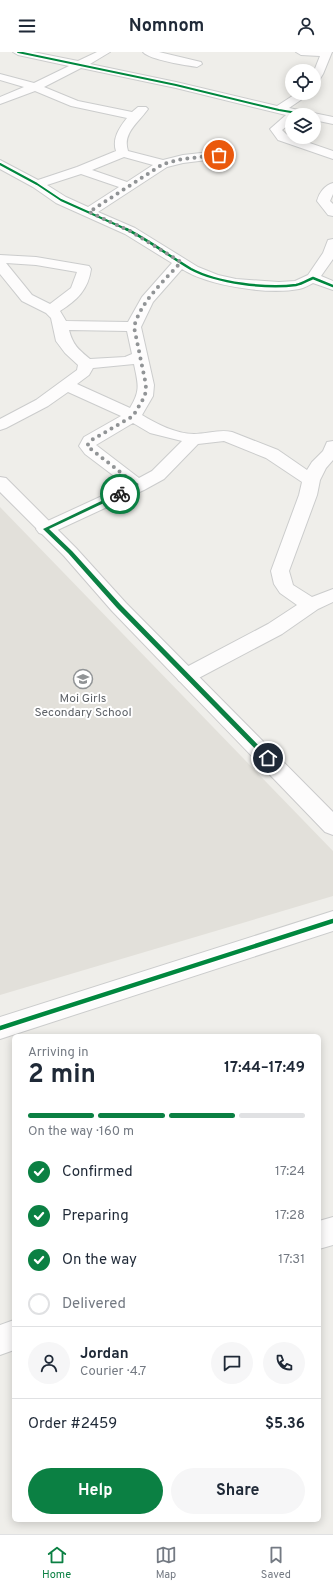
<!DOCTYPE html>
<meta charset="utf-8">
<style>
:root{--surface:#fff;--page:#f6f6f7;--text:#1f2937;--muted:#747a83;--line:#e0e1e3;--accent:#0b8043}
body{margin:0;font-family:Overpass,sans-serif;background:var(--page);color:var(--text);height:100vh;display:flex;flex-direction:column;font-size:15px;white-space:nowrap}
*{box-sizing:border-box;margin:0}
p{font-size:13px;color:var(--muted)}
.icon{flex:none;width:22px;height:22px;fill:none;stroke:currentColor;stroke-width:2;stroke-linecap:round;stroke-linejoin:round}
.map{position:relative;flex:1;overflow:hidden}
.sheet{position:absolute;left:12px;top:982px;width:309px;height:488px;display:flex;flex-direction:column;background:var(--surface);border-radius:6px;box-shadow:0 2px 10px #0003}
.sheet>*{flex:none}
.buttons{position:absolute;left:285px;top:12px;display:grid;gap:8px}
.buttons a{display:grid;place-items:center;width:36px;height:36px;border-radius:50%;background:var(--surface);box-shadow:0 2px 10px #0003;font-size:20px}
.pin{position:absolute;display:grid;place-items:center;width:34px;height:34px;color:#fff;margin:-17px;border:2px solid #fff;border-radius:50%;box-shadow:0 1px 4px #0007}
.courier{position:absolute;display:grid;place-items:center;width:40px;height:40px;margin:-20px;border:3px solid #0b8043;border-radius:50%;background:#fff;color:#222;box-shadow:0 1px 5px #0007}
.headline em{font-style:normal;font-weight:700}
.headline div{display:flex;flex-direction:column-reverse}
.headline{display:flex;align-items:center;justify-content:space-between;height:68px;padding:0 16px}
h1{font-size:26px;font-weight:700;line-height:30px}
.bar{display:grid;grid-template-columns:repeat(4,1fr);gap:6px 4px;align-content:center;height:48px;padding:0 16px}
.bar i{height:5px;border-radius:3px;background:var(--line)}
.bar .selected{background:var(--accent)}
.bar p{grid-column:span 4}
.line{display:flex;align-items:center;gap:10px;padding:0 16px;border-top:1px solid var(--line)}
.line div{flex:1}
.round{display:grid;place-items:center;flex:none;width:42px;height:42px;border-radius:21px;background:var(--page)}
ol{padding:0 16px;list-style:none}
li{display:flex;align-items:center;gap:12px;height:44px}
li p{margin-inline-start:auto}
li .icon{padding:4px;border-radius:50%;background:var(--accent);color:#fff;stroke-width:4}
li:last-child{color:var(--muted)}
li i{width:22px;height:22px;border:2px solid var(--line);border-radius:50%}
.cta{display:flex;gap:8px;margin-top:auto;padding:8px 16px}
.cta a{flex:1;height:46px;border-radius:24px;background:var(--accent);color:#fff;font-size:16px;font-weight:700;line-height:46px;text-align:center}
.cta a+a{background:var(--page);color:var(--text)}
header{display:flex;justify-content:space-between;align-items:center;height:52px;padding:0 16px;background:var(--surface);font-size:18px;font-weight:700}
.menu{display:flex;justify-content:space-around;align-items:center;height:56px;border-top:1px solid var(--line);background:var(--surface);font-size:11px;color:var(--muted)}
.menu a{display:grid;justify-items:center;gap:2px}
.menu .selected{color:var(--accent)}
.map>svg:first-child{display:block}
</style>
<header><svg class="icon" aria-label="menu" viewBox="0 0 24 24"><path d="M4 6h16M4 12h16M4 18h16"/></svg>Nomnom<svg class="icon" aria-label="person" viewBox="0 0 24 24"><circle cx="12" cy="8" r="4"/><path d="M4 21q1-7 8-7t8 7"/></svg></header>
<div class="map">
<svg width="333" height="1482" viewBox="0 0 333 1482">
<rect width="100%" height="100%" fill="#efeeea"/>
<!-- education -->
<path fill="#e2e0da" d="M0,455L333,799V844L0,943Z"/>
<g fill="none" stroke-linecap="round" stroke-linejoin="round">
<!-- minor casing -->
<g stroke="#cbcccc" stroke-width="2">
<path id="minor" d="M13,0H33L78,9L97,0H110L90,12L176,30L277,54L297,41H311L289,56L333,65V72L314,68V63H292V70L282,78L286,82L292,85L333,99V107L278,88L270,77L286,63L176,36L81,16L44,35L78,49L132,60L138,55H146L148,57C139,70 122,81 128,99L163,108L183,103L219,99L223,100L225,103L223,106L183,111L167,115L98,160L135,176L198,215L218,223L236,227L279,230L295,229L308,223L323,201L328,188L333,187V207L321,224L333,229V238L313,231C309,233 304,236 299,237C269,243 208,234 182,217L153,250L141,275L154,333L153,344L142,363C157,372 176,382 194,382C207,382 220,377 232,380L278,398L307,418L312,410L323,399L327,390L333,389V408L326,416L320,428L317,443L289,519L293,533L312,545L333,537V550L318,557L282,582L193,629L186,631L179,629L176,624L179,619L268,572L297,553L280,541L274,532L271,519L299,443L302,430L266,406L224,389L198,392L164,427L144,438L51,481L45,483L39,481L36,477L39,473L126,433L85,402L79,394L84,385L121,364L68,340L48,354L6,376L0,378V367L36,348L77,318L78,313L65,301L56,289L51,266L46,261L22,249L0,222V203L36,205L89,214L91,217C88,238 77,248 60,259L66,269L128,270L142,245L172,211L125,182L56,151L33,135L0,117V108L38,128L77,115L116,99C112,87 119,76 127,66L71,54L35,39L0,52V45L24,35L0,28V22L34,31L69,14L18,3ZM124,105L153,113L127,130L92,118ZM81,122L119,135L88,155L66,145L47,133ZM6,211L36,213L77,220L71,236L50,252L32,243ZM69,278L127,279L132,302L125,305L90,307C78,297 73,293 69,278ZM134,312C138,332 141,338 130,356L77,332L89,323L93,316ZM133,371L150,381L182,389L152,419L139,426L96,393Z
M143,0H159L201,10L202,12L197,15C185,13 150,8 143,0Z
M296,0H332L323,22L318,30L314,31V19L320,4L301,3Z
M333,131V142L330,149L333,152V164L328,163L317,149C319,141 325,133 333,131Z
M333,859V879L0,987V965Z
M333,1165V1193L319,1197V1169Z
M14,1268V1298L0,1303V1273Z"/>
</g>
<!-- secondary casing -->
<g stroke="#cacacb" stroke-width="2">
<path id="secondary" d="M0,425L6,426L76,496L126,551L333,760V783L325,780L112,559L64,504L0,440Z"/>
</g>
<!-- minor -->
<use href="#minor" fill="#fdfcfc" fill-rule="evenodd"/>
<!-- secondary -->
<use href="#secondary" fill="#fdfcfc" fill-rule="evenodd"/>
<!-- cycleway-far2 casing -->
<g stroke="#fff" stroke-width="3.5">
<path id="cycleway-far2" d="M18,0L176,33L279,58L309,63
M0,112L37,132L61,148L128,178"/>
</g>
<!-- cycleway-far1 casing -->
<g stroke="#fff" stroke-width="4">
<path id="cycleway-far1" d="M126,177C149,188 169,204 191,217C217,231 267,237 296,233C302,232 308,228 313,226L333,234"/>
</g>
<!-- cycleway casing -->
<g stroke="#fff" stroke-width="7">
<path id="cycleway" d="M0,976L333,869"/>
</g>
<!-- cycleway-far2 -->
<use href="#cycleway-far2" stroke="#00873e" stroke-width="2"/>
<!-- cycleway-far1 -->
<use href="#cycleway-far1" stroke="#00873e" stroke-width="2.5"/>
<!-- cycleway -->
<use href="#cycleway" stroke="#00873e" stroke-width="4.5"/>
</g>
<!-- route -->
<path fill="#0b8043" d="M118,441L123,442L49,477L72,499L121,553L270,705V708H266L117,556L68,501L43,477Z"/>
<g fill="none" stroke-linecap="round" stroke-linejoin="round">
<!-- done -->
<path stroke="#919496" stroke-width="4" stroke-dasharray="0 7.2" d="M120,442L138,434L87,394L90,389L133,364L145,344L146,333L134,275C141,249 164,229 181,210L130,179L89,160L163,112L182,107L219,103"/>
</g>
<!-- icons -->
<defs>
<g id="school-ring" transform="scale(1)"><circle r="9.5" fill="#fff" stroke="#919496" stroke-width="1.5"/><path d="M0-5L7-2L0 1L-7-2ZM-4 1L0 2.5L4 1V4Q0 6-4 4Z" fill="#919496"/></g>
</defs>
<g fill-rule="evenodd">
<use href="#school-ring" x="83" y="627"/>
</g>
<g text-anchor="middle" stroke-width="4" stroke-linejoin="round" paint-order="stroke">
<!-- poi labels -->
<g font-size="12" fill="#5f6368" stroke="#fff">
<text x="83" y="650">Moi Girls<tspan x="83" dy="14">Secondary School</tspan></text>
</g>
</g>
</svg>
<div class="buttons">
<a><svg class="icon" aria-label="locate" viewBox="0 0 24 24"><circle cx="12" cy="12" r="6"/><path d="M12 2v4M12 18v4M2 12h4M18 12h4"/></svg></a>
<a><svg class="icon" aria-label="layers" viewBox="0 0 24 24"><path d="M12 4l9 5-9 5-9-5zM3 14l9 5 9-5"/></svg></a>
</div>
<div class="pin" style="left:219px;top:103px;background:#ea580c"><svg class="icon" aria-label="bag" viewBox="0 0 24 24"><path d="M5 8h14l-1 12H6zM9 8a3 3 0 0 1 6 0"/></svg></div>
<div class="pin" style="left:268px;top:706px;background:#1f2937"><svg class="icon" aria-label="home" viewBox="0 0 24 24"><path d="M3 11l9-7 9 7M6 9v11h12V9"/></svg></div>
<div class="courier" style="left:120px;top:442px"><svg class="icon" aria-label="bike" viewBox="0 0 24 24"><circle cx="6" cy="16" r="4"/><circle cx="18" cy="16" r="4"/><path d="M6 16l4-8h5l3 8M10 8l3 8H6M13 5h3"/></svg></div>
<section class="sheet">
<div class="headline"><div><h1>2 min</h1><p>Arriving in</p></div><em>17:44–17:49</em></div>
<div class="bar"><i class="selected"></i><i class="selected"></i><i class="selected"></i><i></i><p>On the way · 160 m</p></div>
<ol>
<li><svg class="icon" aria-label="check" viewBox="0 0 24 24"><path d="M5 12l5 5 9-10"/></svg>Confirmed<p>17:24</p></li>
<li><svg class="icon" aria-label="check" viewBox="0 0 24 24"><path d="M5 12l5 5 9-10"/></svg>Preparing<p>17:28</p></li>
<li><svg class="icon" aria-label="check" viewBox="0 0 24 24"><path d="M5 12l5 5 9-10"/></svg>On the way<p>17:31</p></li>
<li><i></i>Delivered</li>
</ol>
<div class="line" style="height:72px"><a class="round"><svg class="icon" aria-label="person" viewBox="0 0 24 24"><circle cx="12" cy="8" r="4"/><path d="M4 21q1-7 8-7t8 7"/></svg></a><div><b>Jordan</b><p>Courier · 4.7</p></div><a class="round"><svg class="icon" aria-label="chat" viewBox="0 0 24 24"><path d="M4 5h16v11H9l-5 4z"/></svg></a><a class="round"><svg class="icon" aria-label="phone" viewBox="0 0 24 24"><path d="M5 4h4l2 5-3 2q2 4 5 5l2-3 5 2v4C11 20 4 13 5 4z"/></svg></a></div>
<div class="line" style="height:52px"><div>Order #2459</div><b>$5.36</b></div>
<div class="cta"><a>Help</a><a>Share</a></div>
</section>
</div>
<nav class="menu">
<a class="selected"><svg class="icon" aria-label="home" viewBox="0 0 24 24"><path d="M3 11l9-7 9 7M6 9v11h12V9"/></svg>Home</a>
<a><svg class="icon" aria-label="map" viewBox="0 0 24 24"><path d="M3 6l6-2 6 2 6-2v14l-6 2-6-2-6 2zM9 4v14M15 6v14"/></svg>Map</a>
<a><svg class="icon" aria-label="saved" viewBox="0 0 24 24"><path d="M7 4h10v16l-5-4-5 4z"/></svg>Saved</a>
</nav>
